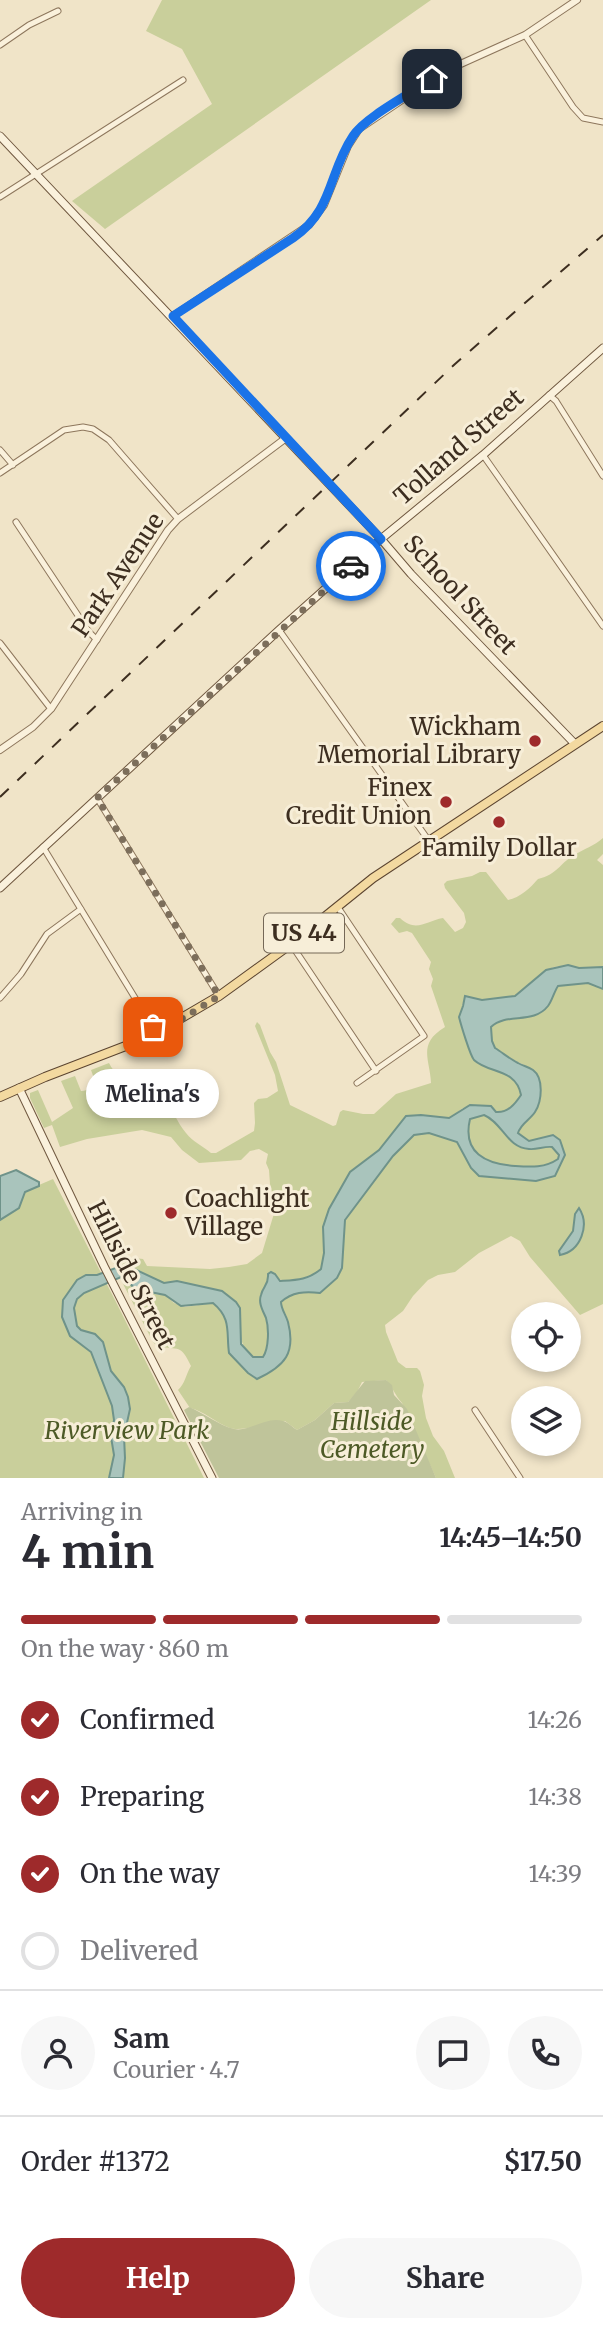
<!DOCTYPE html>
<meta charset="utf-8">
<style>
:root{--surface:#fff;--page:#f7f7f7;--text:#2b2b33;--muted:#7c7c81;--line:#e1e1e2;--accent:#9e2a2b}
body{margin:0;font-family:Merriweather,serif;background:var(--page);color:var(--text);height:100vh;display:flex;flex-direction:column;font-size:26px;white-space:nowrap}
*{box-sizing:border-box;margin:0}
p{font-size:23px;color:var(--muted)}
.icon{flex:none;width:38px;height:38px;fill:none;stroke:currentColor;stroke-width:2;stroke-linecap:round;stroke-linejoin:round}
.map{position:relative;height:1478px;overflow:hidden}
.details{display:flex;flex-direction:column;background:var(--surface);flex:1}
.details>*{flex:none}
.tools{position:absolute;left:511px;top:1302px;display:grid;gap:14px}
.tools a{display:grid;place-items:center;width:70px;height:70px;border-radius:50%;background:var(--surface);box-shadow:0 4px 10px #0003;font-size:35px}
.pin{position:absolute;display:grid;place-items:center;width:60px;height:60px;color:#fff;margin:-30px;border-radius:14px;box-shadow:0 4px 10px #0006}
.courier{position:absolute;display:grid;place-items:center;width:70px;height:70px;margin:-35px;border:5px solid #1a73e8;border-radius:50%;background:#fff;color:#222;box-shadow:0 2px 9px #0007}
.bubble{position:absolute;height:49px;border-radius:24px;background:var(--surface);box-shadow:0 4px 10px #0003;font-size:23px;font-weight:700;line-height:49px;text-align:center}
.overview em{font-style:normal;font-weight:700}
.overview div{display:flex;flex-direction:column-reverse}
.overview{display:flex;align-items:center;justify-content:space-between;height:119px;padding:0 21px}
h1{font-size:46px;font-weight:700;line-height:52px}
.bar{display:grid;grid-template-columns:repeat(4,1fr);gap:10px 7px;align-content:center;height:84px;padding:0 21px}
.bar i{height:9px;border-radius:5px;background:var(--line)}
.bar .selected{background:var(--accent)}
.bar p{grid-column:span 4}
.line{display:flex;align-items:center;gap:18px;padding:0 21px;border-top:2px solid var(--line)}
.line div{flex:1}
.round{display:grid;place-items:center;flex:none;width:74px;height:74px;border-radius:37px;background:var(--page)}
ol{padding:0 21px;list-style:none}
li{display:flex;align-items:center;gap:21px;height:77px}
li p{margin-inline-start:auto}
li .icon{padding:7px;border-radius:50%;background:var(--accent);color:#fff;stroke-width:4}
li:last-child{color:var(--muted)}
li i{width:38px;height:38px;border:4px solid var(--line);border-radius:50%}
.cta{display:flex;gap:14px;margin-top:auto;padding:14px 21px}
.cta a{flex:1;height:80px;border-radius:42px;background:var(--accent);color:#fff;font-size:28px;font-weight:700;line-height:80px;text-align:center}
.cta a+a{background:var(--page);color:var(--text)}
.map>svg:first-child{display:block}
</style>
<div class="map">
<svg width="603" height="1478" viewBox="0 0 603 1478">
<rect width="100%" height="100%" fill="#f0e4c8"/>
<!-- green -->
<path fill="#c9cf9b" d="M162,0H431L105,229L72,201L212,104L182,49L146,31Z
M603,838V854L597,860L603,865V967L579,968L568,965L554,967L546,970L515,996L482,1000L465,996C462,1003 462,1010 459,1017C461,1027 470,1058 479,1063C495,1073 517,1072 521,1095C515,1104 508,1113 496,1112L491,1106L463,1108L449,1118L421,1115L390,1136L379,1150L350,1172L329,1209L323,1227L324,1253L321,1269C305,1284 286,1285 268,1274L269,1282L260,1296C265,1314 274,1341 263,1357H253C237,1344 240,1328 239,1308L222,1291L177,1281L164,1283L121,1266L116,1267L110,1258L126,1257L143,1259L147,1266L210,1269L229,1267L247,1264L262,1253L276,1207L270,1184L269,1170L266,1163L268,1154L259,1149L250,1151L241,1160L199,1163L182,1150L171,1137L142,1130L87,1139L60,1147L52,1125L44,1128L30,1098V1093L38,1090L52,1122L73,1108L61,1081L75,1076L81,1091C89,1091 90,1087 95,1081L91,1070L109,1063C119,1084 144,1084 161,1097C171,1104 177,1123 186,1133C193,1142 203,1146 211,1153H216L254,1131L255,1123L254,1103L258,1099L267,1098L278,1091L275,1075L255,1026L257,1022L260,1025L270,1052L276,1062L290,1105L333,1126L336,1125L340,1112L343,1110L363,1114H374L396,1094L431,1083C430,1059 417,1044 445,1027L431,986L433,979L429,969L431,962L412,933L407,931L399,933L391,924L396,918H400C416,933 426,921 443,918L455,932L463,928L466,922L464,913L445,888L444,884L447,881L472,876L480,872H486L508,900C520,898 531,887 538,879C558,874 559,864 574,855C584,849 594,846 603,838Z
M581,982L588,983L603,989V1304L580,1315L530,1257L520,1241L511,1236L479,1253L455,1272L438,1275L428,1280L413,1296L403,1311L385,1325L386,1332L398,1362L406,1368H417L420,1371L424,1385L422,1396L426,1418L433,1436L444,1451L455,1478H436L402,1403C395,1395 393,1388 386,1380L362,1382L357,1392L348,1402L334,1403L315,1420L297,1430L285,1421C271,1423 241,1432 230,1428C216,1423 204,1411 190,1408L178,1390C185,1384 186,1374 191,1366C180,1343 180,1351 157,1346L153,1342L120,1278H125L134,1287L154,1294L165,1295L174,1303L185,1307L213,1303L225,1317L229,1335L228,1350L232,1356L248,1373L254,1378L261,1377L291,1343C291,1334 290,1323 286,1315C285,1312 281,1309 280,1306C279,1291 312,1292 320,1293L342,1268L345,1220L393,1156L414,1135L429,1133L457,1142L471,1168L479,1176L536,1180L565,1155L553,1135L530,1141L519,1134C519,1124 528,1121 534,1113C540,1105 541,1094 540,1086C539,1063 508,1063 495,1048C490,1043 491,1033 491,1027C507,1013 533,1023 548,1006C552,1001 554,992 558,986Z
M484,1115L496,1122L507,1137L536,1149L552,1147L559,1155L558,1159C545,1169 531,1167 515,1166C486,1164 462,1153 470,1119Z
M53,1179L116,1302L204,1478H0V1188L39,1185Z"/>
<!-- cemetery -->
<path fill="#bfc49a" d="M386,1380L392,1385L394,1395L407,1409L436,1478H219L184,1410L189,1407C204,1413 218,1425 234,1429C250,1432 266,1416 283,1421C288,1422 292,1427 297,1430L315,1420L334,1403L348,1402L365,1381Z"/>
<!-- water -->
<path fill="#a9c4bc" stroke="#6f938a" stroke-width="2" fill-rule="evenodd" d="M568,965L579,968L603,967V989L588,983L558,986C554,992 552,1001 548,1006C533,1025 507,1012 491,1027L492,1041L495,1048C503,1053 510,1059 518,1063C523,1066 529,1067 533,1070C544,1078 542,1101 535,1112C530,1120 521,1123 518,1133L529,1141L553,1135L560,1140L565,1155L555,1176L536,1181L479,1176L471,1168L457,1142L429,1133L414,1135L393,1156L345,1220L342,1268L337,1278L320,1293C305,1291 292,1292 281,1302C281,1309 286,1315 288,1322C296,1353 285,1366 257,1379L248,1373L229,1353C226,1332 232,1319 213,1303L181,1306L165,1295L135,1289L125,1278L121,1277L84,1293L77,1299L74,1308L77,1326L81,1330L95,1334L103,1342L111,1371L124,1387L128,1397L130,1409L124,1436L125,1458L123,1478H109L114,1455L111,1437L114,1420L112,1406L91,1352L70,1336L62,1317L63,1300L77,1280L86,1275H97L121,1266L130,1267L164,1283L177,1281L222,1291L236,1302L240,1308L241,1344L253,1357H263C269,1348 269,1328 266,1318C263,1311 258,1303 261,1295C263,1286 269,1285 268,1274L271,1272L275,1274L280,1281C296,1280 308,1280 321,1269L324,1253L323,1227L329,1209L350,1172L379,1150L406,1116L421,1115L449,1118L470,1105L491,1106L496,1112C508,1113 515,1104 521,1095C516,1068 489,1074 474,1060C470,1055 461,1025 459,1017L463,1006L465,996L482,1000L515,996L546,970ZM484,1115C503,1123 507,1148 529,1149C537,1150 544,1146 552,1147L559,1155L558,1159C545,1168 531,1167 515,1166C486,1164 462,1153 470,1119Z
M16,1170L39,1182V1186L25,1192L19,1208L0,1220V1176Z
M579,1208C590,1225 581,1251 560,1255L559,1251L573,1231L575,1214Z"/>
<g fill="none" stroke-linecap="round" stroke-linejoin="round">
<!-- minor casing -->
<g stroke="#8d765c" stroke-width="7">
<path id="minor" d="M525,35L573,107L583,118L603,122
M0,45L29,25L58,11
M0,197L183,80
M549,395L556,401L603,476
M0,450L13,465
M483,455L603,626
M0,473L64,430L83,427L93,429L109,440L178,519
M16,522L89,632L97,640
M279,630L429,841
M0,643L51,709
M97,798L219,996
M43,847L157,1034
M337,906L424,1036L357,1083
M291,944L376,1071
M0,998L21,974L47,934L81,909
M475,1410L520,1478"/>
</g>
<!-- tertiary casing -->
<g stroke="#8d765c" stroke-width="8">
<path id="tertiary" d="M173,316L309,225L324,205L348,146L359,129L445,71L525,35L577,0
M0,750L33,727L51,709L168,530L178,519L286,438"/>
</g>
<!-- secondary casing -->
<g stroke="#6f573f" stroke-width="9">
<path id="secondary" d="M0,136L381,539L411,574L575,744
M0,888L279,630L381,539L483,455L603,348
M19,1088L104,1266L212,1478"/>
</g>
<!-- primary casing -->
<g stroke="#5b4430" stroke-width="10">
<path id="primary" d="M0,1097L45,1077L149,1037L219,996L291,944L373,878L603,726"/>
</g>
<!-- minor -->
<use href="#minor" stroke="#faf1dc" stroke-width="5"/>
<!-- tertiary -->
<use href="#tertiary" stroke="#faf1dc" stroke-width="6"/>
<!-- secondary -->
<use href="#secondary" stroke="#faf1dc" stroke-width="7"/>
<!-- primary -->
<use href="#primary" stroke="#f3d9a0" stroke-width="8"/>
<!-- rail -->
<path stroke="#3d2e20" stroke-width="2" stroke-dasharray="12 12" stroke-linecap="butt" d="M0,797L455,364L603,235"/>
</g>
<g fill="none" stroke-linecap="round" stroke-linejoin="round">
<!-- done -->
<path stroke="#7c6e5b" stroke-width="7" stroke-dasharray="0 12.6" d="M153,1027L157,1034L219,996L97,798L351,566"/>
<!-- route -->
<path stroke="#1a73e8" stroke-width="9" d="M351,566L381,539L173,316L293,238C334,210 328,173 353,136C365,117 412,93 432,79"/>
</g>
<!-- markers -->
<g fill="#9e2a2b" stroke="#f7eed8" stroke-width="2.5">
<circle cx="535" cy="741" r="7"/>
<circle cx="446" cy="802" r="7"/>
<circle cx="499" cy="822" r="7"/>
<circle cx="171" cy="1213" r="7"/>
</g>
<g text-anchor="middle" stroke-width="6" stroke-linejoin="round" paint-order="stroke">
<!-- shield labels -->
<rect fill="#f7eed8" stroke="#756857" stroke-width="2" x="264" y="913.5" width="80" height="39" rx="5"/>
<g font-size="23" font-weight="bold" fill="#3d2e20">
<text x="304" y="941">US 44</text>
</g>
<!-- street labels -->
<g font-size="24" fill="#3d2e20" stroke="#f7eed8">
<text transform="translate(459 447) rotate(-41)" y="8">Tolland Street</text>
<text transform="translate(118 575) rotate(-56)" y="8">Park Avenue</text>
<text transform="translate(460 595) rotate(47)" y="8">School Street</text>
<text transform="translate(131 1275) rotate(63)" y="8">Hillside Street</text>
</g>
<!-- poi labels -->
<g font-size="24" fill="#3d2e20" stroke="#f7eed8" text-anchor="end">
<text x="521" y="735">Wickham<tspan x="521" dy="28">Memorial Library</tspan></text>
<text x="432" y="796">Finex<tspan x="432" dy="28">Credit Union</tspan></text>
<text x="499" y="856" text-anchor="middle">Family Dollar</text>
<text x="185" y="1207" text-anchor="start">Coachlight<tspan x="185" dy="28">Village</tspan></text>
</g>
<!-- park labels -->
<g font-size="24" font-style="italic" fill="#4d5a26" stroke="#f7eed8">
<text x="372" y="1430">Hillside<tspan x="372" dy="28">Cemetery</tspan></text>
<text x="127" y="1439">Riverview Park</text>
</g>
</g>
</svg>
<div class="tools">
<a><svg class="icon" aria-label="locate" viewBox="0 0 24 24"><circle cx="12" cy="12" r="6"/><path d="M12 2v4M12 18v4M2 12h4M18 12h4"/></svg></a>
<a><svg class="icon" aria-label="layers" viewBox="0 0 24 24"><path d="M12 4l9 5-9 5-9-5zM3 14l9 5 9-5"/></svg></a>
</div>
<div class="pin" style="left:153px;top:1027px;background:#ea580c"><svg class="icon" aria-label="bag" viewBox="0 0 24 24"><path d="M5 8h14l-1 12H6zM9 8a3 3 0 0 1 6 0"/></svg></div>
<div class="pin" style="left:432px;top:79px;background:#1f2937"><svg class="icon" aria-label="home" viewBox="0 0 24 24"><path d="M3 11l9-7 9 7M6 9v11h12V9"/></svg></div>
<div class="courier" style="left:351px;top:566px"><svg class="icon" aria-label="car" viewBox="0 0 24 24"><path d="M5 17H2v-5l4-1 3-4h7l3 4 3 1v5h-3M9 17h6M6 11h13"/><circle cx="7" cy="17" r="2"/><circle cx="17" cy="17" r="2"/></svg></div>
<div class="bubble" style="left:86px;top:1069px;width:133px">Melina's</div>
</div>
<section class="details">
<div class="overview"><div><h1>4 min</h1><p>Arriving in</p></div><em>14:45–14:50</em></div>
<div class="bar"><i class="selected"></i><i class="selected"></i><i class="selected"></i><i></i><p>On the way · 860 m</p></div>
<ol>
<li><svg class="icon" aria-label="check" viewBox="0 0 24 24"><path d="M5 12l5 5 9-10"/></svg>Confirmed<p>14:26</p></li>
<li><svg class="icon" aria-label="check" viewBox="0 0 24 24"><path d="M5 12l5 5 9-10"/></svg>Preparing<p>14:38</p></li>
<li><svg class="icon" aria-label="check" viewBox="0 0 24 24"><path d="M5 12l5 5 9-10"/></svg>On the way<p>14:39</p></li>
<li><i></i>Delivered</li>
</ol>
<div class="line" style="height:126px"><a class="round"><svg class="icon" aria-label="person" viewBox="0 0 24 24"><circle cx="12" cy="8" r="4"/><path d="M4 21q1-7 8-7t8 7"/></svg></a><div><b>Sam</b><p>Courier · 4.7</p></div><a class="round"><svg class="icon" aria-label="chat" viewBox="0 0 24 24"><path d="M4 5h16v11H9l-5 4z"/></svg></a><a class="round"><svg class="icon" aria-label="phone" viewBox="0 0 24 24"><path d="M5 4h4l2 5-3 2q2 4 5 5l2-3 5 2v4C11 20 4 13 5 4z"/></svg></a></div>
<div class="line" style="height:91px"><div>Order #1372</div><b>$17.50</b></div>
<div class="cta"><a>Help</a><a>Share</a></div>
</section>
